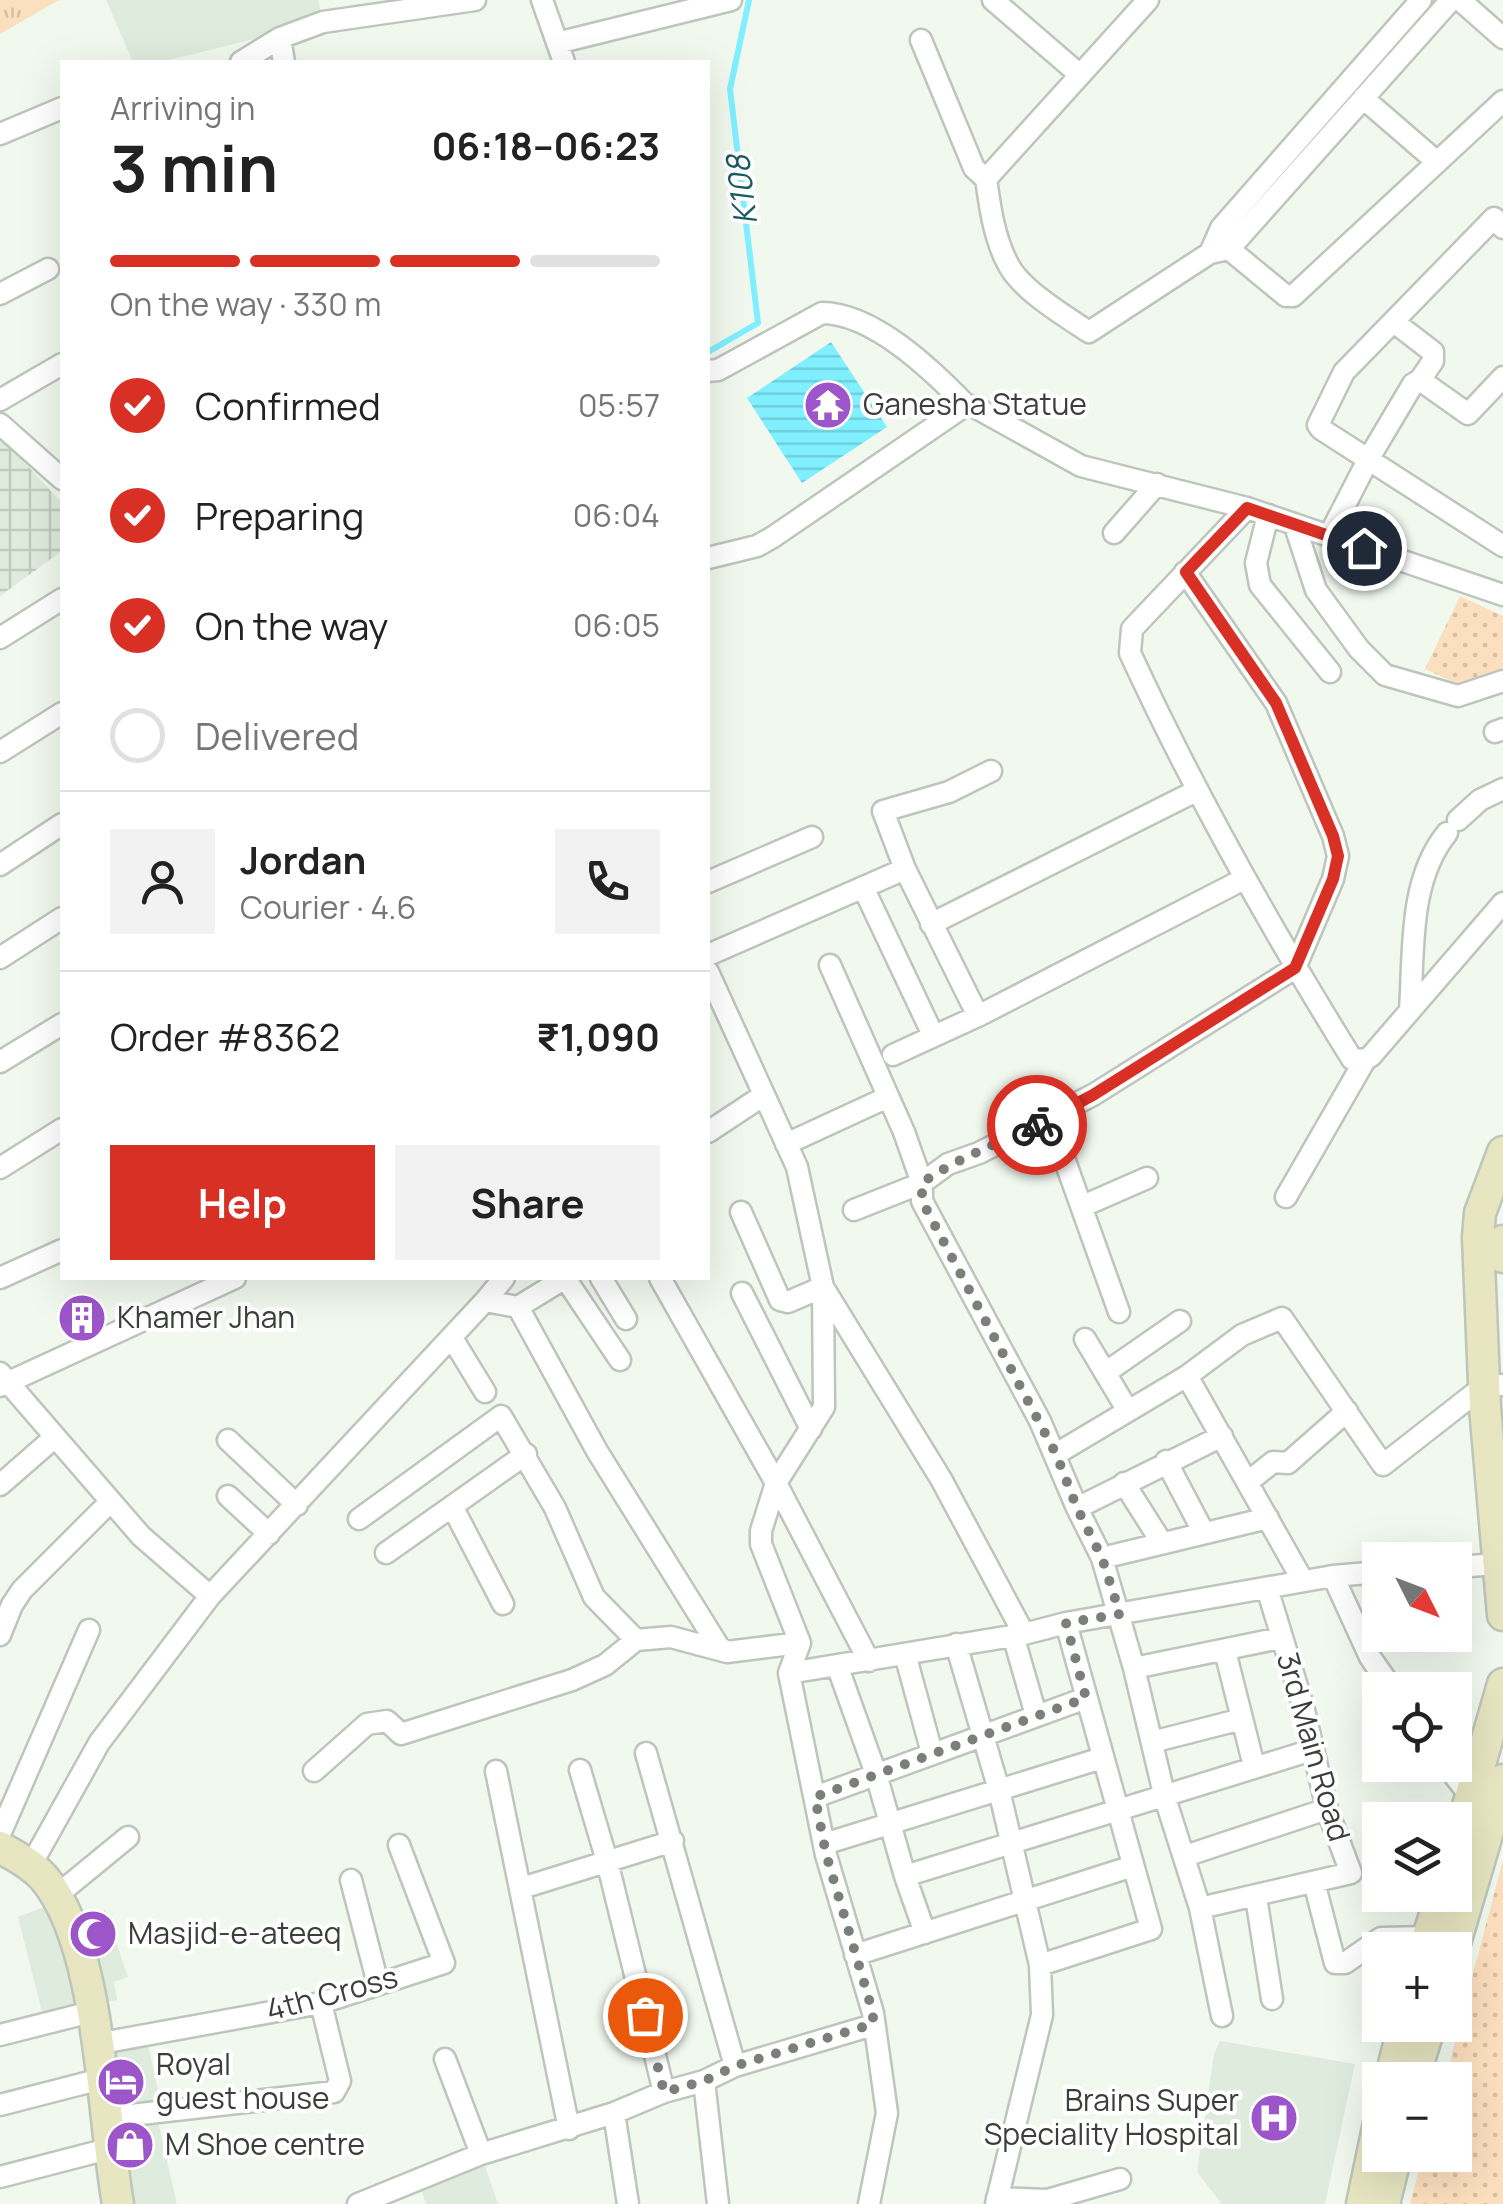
<!DOCTYPE html>
<meta charset="utf-8">
<style>
:root{--surface:#fff;--page:#f2f2f2;--text:#222;--muted:#767676;--line:#e0e0e0;--accent:#d93025}
body{margin:0;font-family:Manrope,sans-serif;background:var(--page);color:var(--text);height:100vh;display:flex;flex-direction:column;font-size:38px;white-space:nowrap}
*{box-sizing:border-box;margin:0}
p{font-size:32px;color:var(--muted)}
.icon{flex:none;width:55px;height:55px;fill:none;stroke:currentColor;stroke-width:2;stroke-linecap:round;stroke-linejoin:round}
.map{position:relative;flex:1;overflow:hidden}
.details{position:absolute;left:60px;top:60px;width:650px;height:1220px;display:flex;flex-direction:column;background:var(--surface);border-radius:0px;box-shadow:0 10px 40px #0002}
.details>*{flex:none}
.needle{width:65px;rotate:132deg}
.tools{position:absolute;left:1362px;top:1542px;display:grid;gap:20px}
.tools a{display:grid;place-items:center;width:110px;height:110px;border-radius:0px;background:var(--surface);box-shadow:0 10px 40px #0002;font-size:50px}
.pin{position:absolute;display:grid;place-items:center;width:85px;height:85px;color:#fff;margin:-42px;border:5px solid #fff;border-radius:50%;box-shadow:0 2px 10px #0007}
.courier{position:absolute;display:grid;place-items:center;width:100px;height:100px;margin:-50px;border:8px solid #d93025;border-radius:50%;background:#fff;color:#222;box-shadow:0 2px 12px #0007}
.head em{font-style:normal;font-weight:700}
.head div{display:flex;flex-direction:column-reverse}
.head{display:flex;align-items:center;justify-content:space-between;height:170px;padding:0 50px}
h1{font-size:65px;font-weight:700;line-height:75px}
.bar{display:grid;grid-template-columns:repeat(4,1fr);gap:15px 10px;align-content:center;height:120px;padding:0 50px}
.bar i{height:12px;border-radius:8px;background:var(--line)}
.bar .on{background:var(--accent)}
.bar p{grid-column:span 4}
.line{display:flex;align-items:center;gap:25px;padding:0 50px;border-top:2px solid var(--line)}
.line div{flex:1}
.round{display:grid;place-items:center;flex:none;width:105px;height:105px;border-radius:0px;background:var(--page)}
ol{padding:0 50px;list-style:none}
li{display:flex;align-items:center;gap:30px;height:110px}
li p{margin-inline-start:auto}
li .icon{padding:10px;border-radius:50%;background:var(--accent);color:#fff;stroke-width:4}
li:last-child{color:var(--muted)}
li i{width:55px;height:55px;border:5px solid var(--line);border-radius:50%}
.action{display:flex;gap:20px;margin-top:auto;padding:20px 50px}
.action a{flex:1;height:115px;border-radius:0px;background:var(--accent);color:#fff;font-size:40px;font-weight:700;line-height:115px;text-align:center}
.action a+a{background:var(--page);color:var(--text)}
.map>svg:first-child{display:block}
</style>
<div class="map">
<svg width="1503" height="2204" viewBox="0 0 1503 2204">
<defs>
<pattern id="industrial-grid" width="8" height="8" patternUnits="userSpaceOnUse" patternTransform="scale(2.5)"><rect width="8" height="8" fill="#dfebdc"/><path d="M0 4h8M4 0v8" fill="none" stroke="#c0cbbe"/></pattern>
<pattern id="grass-tufts" width="24" height="20" patternUnits="userSpaceOnUse" patternTransform="scale(2.5)"><rect width="24" height="20" fill="#fcdfbe"/><path d="M3 7l-1-3M5 7V3M7 7l1-3M15 17l-1-3M17 17v-4M19 17l1-3" fill="none" stroke="#d9c0a4"/></pattern>
<pattern id="park-dots" width="8" height="8" patternUnits="userSpaceOnUse" patternTransform="scale(2.5)"><rect width="8" height="8" fill="#fcdfbe"/><path d="M2 2h.1M6 6h.1" fill="none" stroke="#d9c0a4" stroke-width="1.8" stroke-linecap="round"/></pattern>
<pattern id="water-rules" width="6" height="5" patternUnits="userSpaceOnUse" patternTransform="scale(2.5)"><rect width="6" height="5" fill="#80efff"/><path d="M0 2.5h6" fill="none" stroke="#70cedb"/></pattern>
</defs>
<rect width="100%" height="100%" fill="#f1f9ef"/>
<!-- built -->
<path fill="#dfebdc" d="M106,0H318L323,22L161,62H133Z
M49,1905L61,1925L77,2008L43,2016L18,1917Z
M105,1909L128,1977L114,1982L117,2000L95,2004L82,1926Z
M147,2040L161,2103L110,2111L101,2050Z
M1220,2041L1355,2064L1325,2204H1222L1197,2172L1214,2054Z
M157,2117L177,2204H125L110,2122Z
M485,2166L498,2204H426L421,2189Z"/>
<!-- industrial -->
<path fill="url(#industrial-grid)" d="M0,436L62,503V551L0,596Z"/>
<!-- grass -->
<path fill="url(#grass-tufts)" d="M0,0H59L0,34Z"/>
<!-- park -->
<path fill="url(#park-dots)" d="M1460,596L1503,616V680L1473,691L1425,669Z
M1503,1860V2204H1410L1423,2155H1455V2080H1445Z"/>
<!-- water -->
<path fill="url(#water-rules)" d="M831,342L887,427L802,483L747,398Z"/>
<g fill="none" stroke-linecap="round" stroke-linejoin="round">
<!-- stream -->
<path stroke="#80efff" stroke-width="6" d="M708,352L758,323L730,89L749,0"/>
<!-- street casing -->
<g stroke="#bec5bc" stroke-width="25">
<path id="street" d="M542,0L564,62
M993,0L1080,75
M1460,0L1503,38
M280,38L284,62
M921,40L974,168L986,179L1148,0
M557,43L731,0
M241,62L280,38L323,22L475,0
M1363,98L1437,162
M0,134L62,108
M986,179C990,207 994,237 1007,262C1019,289 1065,316 1089,332L1210,253L1229,249L1451,0
M1503,228L1494,218L1344,372L1318,425L1321,429L1503,546
M1229,249L1286,296H1293L1503,101
M1210,253L1221,228L1421,0
M0,294L48,269
M1394,322L1433,352V361L1420,380
M708,371L718,370L822,313C873,313 932,370 966,405
M0,400L62,364
M0,424L62,479
M1247,508L1132,629L1130,653C1195,794 1270,927 1352,1059L1365,1060L1371,1056L1503,903
M1268,515L1256,563L1260,585L1330,672
M1295,526L1316,590L1359,649L1385,675L1458,696L1503,681
M1114,533L1157,484
M1329,536L1369,458L1413,384L1420,380L1468,414L1503,377
M708,558L757,546L773,537L966,405L973,406L1081,466L1247,508L1503,595
M1185,572L1276,703L1333,836L1338,856L1333,879L1295,968L1093,1095L979,1153L948,1164L922,1183V1201L1040,1421L1077,1508L1102,1558L1134,1668L1165,1798L1200,1908L1222,2016
M0,638L62,599
M1495,732L1503,729
M0,752L62,713
M1458,820L1480,800L1503,789
M0,865L62,824
M708,882L812,837
M863,887L933,1035
M931,924L1196,791
M708,955L905,869
M0,958L62,918
M830,965L904,1132L922,1183L854,1210
M708,972L797,1167L823,1287L824,1407L776,1483L761,1531V1544L800,1643L789,1673L826,1855L873,2013L887,2113L869,2204
M1410,1011C1414,952 1408,881 1447,833
M976,1012L905,869L883,811L949,792L991,771
M893,1055L978,1016L1244,879
M0,1062L62,1024
M1050,1119L1119,1312
M708,1132L764,1095
M786,1144L888,1097
M0,1168L62,1129
M1286,1197L1365,1060
M1083,1206L1147,1178
M741,1212L780,1300L788,1302L823,1287L941,1479L1024,1634
M0,1278L62,1250
M565,1278L620,1360
M601,1278L626,1319
M660,1278L776,1483L869,1661
M742,1293L811,1429
M485,1301L504,1278
M518,1307L597,1451L719,1647L727,1652L800,1643
M452,1338L485,1392
M1085,1339L1128,1411
M0,1373L141,1536L210,1596L99,1743L31,1865
M1105,1373L1180,1321
M1187,1376L1242,1335L1282,1318L1383,1465L1484,1386L1503,1385
M0,1386L235,1278
M228,1440L297,1505
M1056,1454L1187,1376L1303,1581
M1166,1461L1204,1533
M1248,1482L1273,1462L1288,1463L1347,1411
M1124,1483L1162,1543
M0,1485L55,1437
M228,1496L269,1534
M452,1506L503,1604
M1077,1508L1222,1436
M359,1519L501,1416L555,1508L594,1597L636,1640L671,1637L727,1652
M386,1553L526,1454
M1102,1558L1268,1518
M1455,1567L1498,1564
M1333,1576L1370,1657L1393,1690
M210,1596L485,1301L518,1307L565,1278
M0,1635L12,1605L22,1590L111,1501
M1013,1635L1036,1715
M956,1644L999,1790L1040,1965
M1225,1651L1254,1766
M905,1654L932,1753
M837,1665L876,1774L905,1876L925,1933
M1134,1668L1280,1638
M789,1673L1024,1634L1066,1623L1333,1576L1380,1572
M1152,1742L1242,1719
M646,1753L735,2066
M1446,1765L1475,1802
M580,1770L607,1861L664,2092
M314,1771L367,1724L387,1721L401,1734L572,1680L605,1665L636,1640
M496,1771L569,2129
M815,1797L1086,1698
M0,1834L89,1630
M824,1844L1102,1758
M1185,1856L1327,1809
M905,1876L1312,1750
M351,1880L378,1984
M1314,1882L1335,1963H1345L1381,1938L1428,1937
M522,1888L673,1841
M56,1896L128,1837
M1256,1897L1272,1999
M1200,1908L1351,1873L1327,1809L1303,1706L1267,1588
M855,1955L1133,1866
M0,2035L91,2012
M96,2044L321,2003L444,1963L399,1845
M445,2059L481,2154
M704,2081L718,2204
M0,2105L101,2079
M614,2113L628,2204
M105,2118L334,2092L340,2081L321,2003
M0,2177L108,2149
M997,2198L1047,2200L1120,2179
M358,2204L481,2154L614,2113L664,2092L704,2081L735,2066L873,2025
M996,2204L1042,2015L1040,1965L1151,1929L1066,1623"/>
</g>
<!-- secondary casing -->
<g stroke="#bec5bc" stroke-width="35">
<path id="secondary" d="M1503,1152L1480,1213L1478,1237L1485,1407L1503,1615
M1503,1241V1257
M0,1847C15,1856 32,1864 44,1878C101,1945 102,2115 118,2204
M1455,1851L1503,1684
M1424,1950L1441,1895
M1453,1950L1503,1780
M1390,2080L1404,2025
M1413,2080L1430,2025
M1362,2204L1380,2118
M1384,2204L1396,2155"/>
</g>
<!-- street -->
<use href="#street" stroke="#fff" stroke-width="20"/>
<!-- secondary -->
<use href="#secondary" stroke="#e8e5c1" stroke-width="30"/>
</g>
<g fill="none" stroke-linecap="round" stroke-linejoin="round">
<!-- done -->
<path stroke="#7b7f79" stroke-width="10" stroke-dasharray="0 18" d="M645,2015L664,2092L704,2081L735,2066L873,2024V2013L826,1854L815,1797L1086,1698L1066,1623L1120,1614L1102,1558L1077,1508L1056,1454L922,1201V1183C957,1158 998,1144 1037,1125"/>
<!-- route -->
<path stroke="#d93025" stroke-width="12" d="M1037,1125L1093,1095L1295,968L1333,879L1338,856L1333,836L1276,703L1186,572L1247,508L1364,548"/>
</g>
<!-- icons -->
<defs>
<g id="temple-disc" transform="scale(2.5)"><circle r="9.5" fill="#9d56ca" stroke="#fff"/><path d="M0-6L5-2H3V0L6.5 2.5H4V6H1.5V3h-3V6H-4V2.5H-6.5L-3 0V-2H-5Z" fill="#fff"/></g>
<g id="building-disc" transform="scale(2.5)"><circle r="9.5" fill="#9d56ca" stroke="#fff"/><path d="M-4-6H4V6H1V3H-1V6H-4ZM-2.5-4.3h1.7v1.8h-1.7ZM.8-4.3h1.7v1.8H.8ZM-2.5-1h1.7V.8h-1.7ZM.8-1h1.7V.8H.8Z" fill="#fff"/></g>
<g id="mosque-disc" transform="scale(2.5)"><circle r="9.5" fill="#9d56ca" stroke="#fff"/><path d="M3.5-4.9A6 6 0 1 0 3.5 4.9A5 5 0 1 1 3.5-4.9Z" fill="#fff"/></g>
<g id="hotel-disc" transform="scale(2.5)"><circle r="9.5" fill="#9d56ca" stroke="#fff"/><path d="M-6-4.5h1.5V1H6V5H4.5V3h-9V5H-6ZM-4 0a1.8 1.8 0 1 1 3.6 0ZM.5 0V-2.5h3Q6-2.5 6 0Z" fill="#fff"/></g>
<g id="hospital-disc" transform="scale(2.5)"><circle r="9.5" fill="#9d56ca" stroke="#fff"/><path d="M-5-5h3v3.5h4V-5h3V5h-3V1.5h-4V5h-3Z" fill="#fff"/></g>
<g id="shop-disc" transform="scale(2.5)"><circle r="9.5" fill="#9d56ca" stroke="#fff"/><path d="M-5-2.5h2.3a2.7 3.5 0 0 1 5.4 0H5L5.5 6h-11ZM-1.5-2.5h3a1.5 2.3 0 0 0-3 0Z" fill="#fff"/></g>
</defs>
<g fill-rule="evenodd">
<use href="#temple-disc" x="828" y="405"/>
<use href="#building-disc" x="82" y="1318"/>
<use href="#mosque-disc" x="93" y="1934"/>
<use href="#hotel-disc" x="121" y="2082"/>
<use href="#hospital-disc" x="1274" y="2118"/>
<use href="#shop-disc" x="130" y="2145"/>
</g>
<g text-anchor="middle" stroke-width="8" stroke-linejoin="round" paint-order="stroke">
<!-- poi labels -->
<g font-size="30" fill="#3b3e3a" stroke="#fff" text-anchor="start">
<text x="863" y="415">Ganesha Statue</text>
<text x="117" y="1328">Khamer Jhan</text>
<text x="128" y="1944">Masjid-e-ateeq</text>
<text x="156" y="2075">Royal<tspan x="156" dy="34">guest house</tspan></text>
<text x="1239" y="2111" text-anchor="end">Brains Super<tspan x="1239" dy="34">Speciality Hospital</tspan></text>
<text x="165" y="2155">M Shoe centre</text>
</g>
<!-- street labels -->
<g font-size="30" fill="#3b3e3a" stroke="#fff">
<text transform="translate(1313 1747) rotate(74)" y="10">3rd Main Road</text>
<text transform="translate(332 1994) rotate(-15)" y="10">4th Cross</text>
</g>
<!-- water labels -->
<g font-size="32" font-style="italic" fill="#1a5a62" stroke="#fff">
<text transform="translate(742 190) rotate(-97)" y="11">K108</text>
</g>
</g>
</svg>
<div class="tools">
<a><svg class="needle" viewBox="-14 -14 28 28"><path d="M0-13l5 13h-10z" fill="#e53935"/><path d="M0 13l5-13h-10z" fill="#767676"/></svg></a>
<a><svg class="icon" aria-label="locate" viewBox="0 0 24 24"><circle cx="12" cy="12" r="6"/><path d="M12 2v4M12 18v4M2 12h4M18 12h4"/></svg></a>
<a><svg class="icon" aria-label="layers" viewBox="0 0 24 24"><path d="M12 4l9 5-9 5-9-5zM3 14l9 5 9-5"/></svg></a>
<a>+</a>
<a>−</a>
</div>
<div class="pin" style="left:645px;top:2015px;background:#ea580c"><svg class="icon" aria-label="bag" viewBox="0 0 24 24"><path d="M5 8h14l-1 12H6zM9 8a3 3 0 0 1 6 0"/></svg></div>
<div class="pin" style="left:1364px;top:548px;background:#1f2937"><svg class="icon" aria-label="home" viewBox="0 0 24 24"><path d="M3 11l9-7 9 7M6 9v11h12V9"/></svg></div>
<div class="courier" style="left:1037px;top:1125px"><svg class="icon" aria-label="bike" viewBox="0 0 24 24"><circle cx="6" cy="16" r="4"/><circle cx="18" cy="16" r="4"/><path d="M6 16l4-8h5l3 8M10 8l3 8H6M13 5h3"/></svg></div>
<section class="details">
<div class="head"><div><h1>3 min</h1><p>Arriving in</p></div><em>06:18–06:23</em></div>
<div class="bar"><i class="on"></i><i class="on"></i><i class="on"></i><i></i><p>On the way · 330 m</p></div>
<ol>
<li><svg class="icon" aria-label="check" viewBox="0 0 24 24"><path d="M5 12l5 5 9-10"/></svg>Confirmed<p>05:57</p></li>
<li><svg class="icon" aria-label="check" viewBox="0 0 24 24"><path d="M5 12l5 5 9-10"/></svg>Preparing<p>06:04</p></li>
<li><svg class="icon" aria-label="check" viewBox="0 0 24 24"><path d="M5 12l5 5 9-10"/></svg>On the way<p>06:05</p></li>
<li><i></i>Delivered</li>
</ol>
<div class="line" style="height:180px"><a class="round"><svg class="icon" aria-label="person" viewBox="0 0 24 24"><circle cx="12" cy="8" r="4"/><path d="M4 21q1-7 8-7t8 7"/></svg></a><div><b>Jordan</b><p>Courier · 4.6</p></div><a class="round"><svg class="icon" aria-label="phone" viewBox="0 0 24 24"><path d="M5 4h4l2 5-3 2q2 4 5 5l2-3 5 2v4C11 20 4 13 5 4z"/></svg></a></div>
<div class="line" style="height:130px"><div>Order #8362</div><b>₹1,090</b></div>
<div class="action"><a>Help</a><a>Share</a></div>
</section>
</div>
